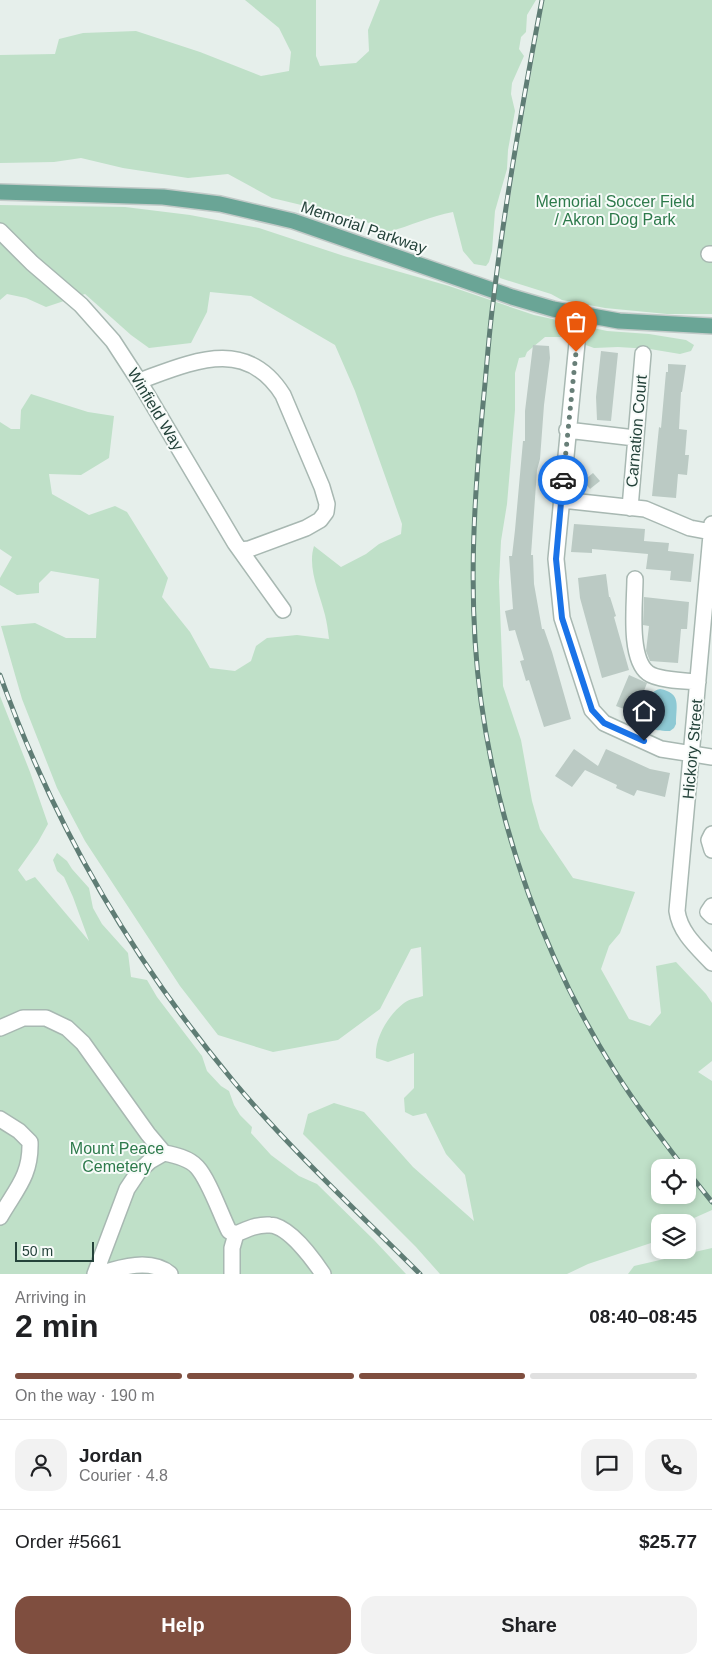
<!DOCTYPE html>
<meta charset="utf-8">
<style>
:root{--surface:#fff;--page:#f2f2f2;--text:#202124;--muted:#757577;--line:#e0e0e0;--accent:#7f4e3f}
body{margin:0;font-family:Arial,sans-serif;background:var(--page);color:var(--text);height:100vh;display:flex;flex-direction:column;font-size:19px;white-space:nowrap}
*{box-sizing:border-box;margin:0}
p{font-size:16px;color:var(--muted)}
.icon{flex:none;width:28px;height:28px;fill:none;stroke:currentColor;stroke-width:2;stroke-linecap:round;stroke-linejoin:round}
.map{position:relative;height:1274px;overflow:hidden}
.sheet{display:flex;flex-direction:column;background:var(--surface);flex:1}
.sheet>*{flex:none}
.fabs{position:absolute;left:651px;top:1159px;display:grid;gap:10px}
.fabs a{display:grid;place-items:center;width:45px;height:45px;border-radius:10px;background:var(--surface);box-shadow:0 2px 8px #0003;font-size:25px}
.scale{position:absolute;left:15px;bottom:12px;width:79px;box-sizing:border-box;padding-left:5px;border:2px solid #24423a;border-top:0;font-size:14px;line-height:18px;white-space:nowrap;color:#24423a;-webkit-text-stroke:4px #f7fbf9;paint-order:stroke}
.pin{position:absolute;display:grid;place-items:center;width:42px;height:42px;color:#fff;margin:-51px -21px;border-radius:50% 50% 50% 0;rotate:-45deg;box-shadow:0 0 5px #0007}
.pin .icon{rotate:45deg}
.courier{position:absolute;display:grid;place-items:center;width:50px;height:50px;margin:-25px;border:4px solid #1a73e8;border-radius:50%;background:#fff;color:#222;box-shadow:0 1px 6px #0007}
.overview em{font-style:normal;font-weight:600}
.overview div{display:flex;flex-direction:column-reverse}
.overview{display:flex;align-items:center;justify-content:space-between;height:85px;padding:0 15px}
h1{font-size:32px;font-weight:600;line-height:38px}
.bar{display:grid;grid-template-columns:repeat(4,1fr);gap:8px 5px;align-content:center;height:60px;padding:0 15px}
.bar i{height:6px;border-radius:4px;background:var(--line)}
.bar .on{background:var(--accent)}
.bar p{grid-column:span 4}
.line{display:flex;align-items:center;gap:12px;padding:0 15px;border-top:1px solid var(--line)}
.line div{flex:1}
.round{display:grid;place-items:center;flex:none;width:52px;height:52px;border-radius:15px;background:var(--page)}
.action{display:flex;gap:10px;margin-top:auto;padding:10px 15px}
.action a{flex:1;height:58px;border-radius:15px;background:var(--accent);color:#fff;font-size:20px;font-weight:600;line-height:58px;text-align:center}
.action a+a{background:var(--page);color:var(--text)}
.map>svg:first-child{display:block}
</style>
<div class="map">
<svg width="712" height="1274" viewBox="0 0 712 1274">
<rect width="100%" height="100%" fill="#e6efeb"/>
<!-- green -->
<path fill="#bfe0c8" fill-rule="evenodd" d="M245,0H316V56L320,66L356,63L369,51L368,30L380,0H536L527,15L526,32L521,37L519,49L524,56L512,83L511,94L515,111L508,150L507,169L495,211L492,251L489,262L486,266L474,264L463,251L453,212C431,216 410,226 388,232L360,219L272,198L228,174L188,178L123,168L81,158L54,162L0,163V55L55,54L59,39L83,33L136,31L200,52L261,76L289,71L291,52L279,28Z
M544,0H712V314H667L605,308L562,300L551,294L500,278L498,273L520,136Z
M0,205L125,207L190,215L259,228L344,256L449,286L534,315L607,331L649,334L686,340L694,345L691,351L680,354L650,349L618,347L594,348L564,337H545L527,352L525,357L519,358L515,373V410L507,504L501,541L499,582L503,686L521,740L532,801L540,829L573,878L635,892L620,933L609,946L601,969L629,1019L650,1026L661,1013L656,966L676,962L706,994L712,1003V1061L698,1072L712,1081V1210L685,1222H660V1238L651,1243L588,1264L567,1274H440L416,1247L303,1134L308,1114L334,1103L364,1112L413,1167L474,1221L465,1175L446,1154L426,1113L413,1116L405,1112L404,1098L414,1088V1053L388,1062L376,1058C374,1039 388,1015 404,1003C409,999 417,998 423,996L421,947L411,949L380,1009L338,1040L273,1052L218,1035L180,986L85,841L57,788L22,699L1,626L35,623L66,638H96L99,579L51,571L39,583V593L17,595L0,585V578L12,557L0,549V422L11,429H20L21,410L31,394L88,412L114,416L109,458L81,475L49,474L52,494L89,515L115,506L127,512L168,578L162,597L190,632L210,668L235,671L251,661L256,646L267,638L297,635L329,639C328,631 327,623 325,615C320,594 307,568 314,546L341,567L366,554L379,544L401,534L402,524L355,391L335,345L251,296L210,292L207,312L191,343L149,348L131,335L85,294L46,307L26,298L7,294L0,300ZM660,1168H688V1195H660Z
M0,696L30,772L48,824L38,842L18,870L26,881L35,877L89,941L73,897L64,877L57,871L53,860L57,853L67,861L72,869L89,888L93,908L102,924L128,953L131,977L147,980L157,997L202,1056L207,1071L221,1086L229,1091L234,1105L240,1115L252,1127L251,1133L271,1155L299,1176L317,1184L374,1240L406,1274H0Z
M712,1248V1274H628L634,1266Z"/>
<!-- water -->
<path fill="#8ec9d4" d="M660,689C682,693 676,706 676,724L674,728L670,731C664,731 656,731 651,728C638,720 644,692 660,689Z"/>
<!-- building -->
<path fill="#bbcac4" d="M533,345L549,346L550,358L544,405L540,459L537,470L531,555H533L534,584L542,629H544L552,652L571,719L544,727L529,680L526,681L520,661L524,660L515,630L509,631L505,611L513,609L509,556H512L515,530L523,441H525V411Z
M601,351L618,353L611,421L597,420L596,397Z
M668,364L686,365L682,392H681L679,429L687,430L685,455H689L687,475L678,474L676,498L652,496L659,427L661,428L666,372H668Z
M593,473L600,481L590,489L583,481Z
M574,524L645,529L644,541L669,543L668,551L694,554L691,582L670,580L671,571L646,569L648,554L592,549V553L571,552Z
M606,574L609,597H610L616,616L614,617L629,670L602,678L580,598L578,578Z
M644,597L689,602L687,629H681L678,663L650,661L646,651L649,626L643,625Z
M629,675L647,683L634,717L623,712L624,709L616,706Z
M574,749L598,766L606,749L650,769L670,773L665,797L637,790L634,796L616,788L617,785L585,770L572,787L555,776Z"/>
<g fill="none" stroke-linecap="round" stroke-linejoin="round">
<!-- minor casing -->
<g stroke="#a8b8b2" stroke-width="18">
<path id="minor" d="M0,231L32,263L81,305L113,341L139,381L235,543L283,610
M709,254H712
M577,343L556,559L562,618L592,710L604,723L661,749L712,757
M139,381C192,362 246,336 283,395L322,487L327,504L326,512L320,520L306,528L249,549L241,550
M567,430L635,438
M562,500L645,509L690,528L711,532
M630,508L643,354
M712,524L677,911C680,933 698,948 712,963
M635,579C635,602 628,658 648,673C657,680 685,681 698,682
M712,834L709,840L712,850
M712,906L708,912L712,916
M0,1028L23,1018H46L67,1028L83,1043L148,1134L164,1153
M0,1119L19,1131L30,1142C31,1176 16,1189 0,1217
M95,1274L127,1189L139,1171L150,1161L164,1153C175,1155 189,1158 197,1167C209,1180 220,1213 229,1231L236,1234
M99,1274C121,1267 151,1258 170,1274
M232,1274V1248L236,1234C247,1229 258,1224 270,1225C289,1226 313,1259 323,1274"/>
</g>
<!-- major casing -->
<g stroke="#c2cac8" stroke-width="18">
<path id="major" d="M0,192L163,197L220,204L293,221L512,297L553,309L619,321L712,326"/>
</g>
<!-- minor -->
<use href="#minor" stroke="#fff" stroke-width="15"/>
<!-- major -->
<use href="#major" stroke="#6aa596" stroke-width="15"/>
<!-- rail casing -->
<g stroke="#5f7d75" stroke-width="5">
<path id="rail" d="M542,0C523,100 505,201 493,303C489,333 487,364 484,394C474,496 467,599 481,701C499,832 545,961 616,1073C637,1106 660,1137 684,1168
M0,675C53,823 133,961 234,1082C291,1150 357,1211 420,1274
M688,1172L712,1202"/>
</g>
<!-- rail -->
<use href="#rail" stroke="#f7fbf9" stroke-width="3" stroke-dasharray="9" stroke-linecap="butt"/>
</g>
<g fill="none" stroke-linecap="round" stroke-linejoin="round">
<!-- done -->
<path stroke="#687f78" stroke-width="5" stroke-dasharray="0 9" d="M563,480L576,352"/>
<!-- route -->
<path stroke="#1a73e8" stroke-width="6" d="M563,480L556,559L562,618L592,710L604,723L644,741"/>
</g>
<g text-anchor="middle" stroke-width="4" stroke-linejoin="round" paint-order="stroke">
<!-- park labels -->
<g font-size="16" fill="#2d7a4b" stroke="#f7fbf9">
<text x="615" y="207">Memorial Soccer Field<tspan x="615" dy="18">/ Akron Dog Park</tspan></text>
<text x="117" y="1154">Mount Peace<tspan x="117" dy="18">Cemetery</tspan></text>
</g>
<!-- street labels -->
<g font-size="16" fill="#24423a" stroke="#f7fbf9">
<text transform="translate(364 227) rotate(19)" y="6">Memorial Parkway</text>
<text transform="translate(156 409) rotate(59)" y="6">Winfield Way</text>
<text transform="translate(636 431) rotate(-85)" y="6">Carnation Court</text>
<text transform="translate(692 749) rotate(-85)" y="6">Hickory Street</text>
</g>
</g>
</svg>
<div class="fabs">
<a><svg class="icon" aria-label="locate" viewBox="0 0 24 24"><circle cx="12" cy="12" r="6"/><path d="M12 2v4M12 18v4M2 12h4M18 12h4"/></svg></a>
<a><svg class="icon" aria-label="layers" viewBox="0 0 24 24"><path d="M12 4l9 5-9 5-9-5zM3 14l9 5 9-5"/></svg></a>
</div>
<div class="scale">50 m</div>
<div class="pin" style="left:576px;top:352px;background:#ea580c"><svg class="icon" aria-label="bag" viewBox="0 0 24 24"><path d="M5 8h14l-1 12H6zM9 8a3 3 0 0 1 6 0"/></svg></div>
<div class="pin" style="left:644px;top:741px;background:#1f2937"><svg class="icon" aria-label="home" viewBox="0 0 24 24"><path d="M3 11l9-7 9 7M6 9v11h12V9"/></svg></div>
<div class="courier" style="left:563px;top:480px"><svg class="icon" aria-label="car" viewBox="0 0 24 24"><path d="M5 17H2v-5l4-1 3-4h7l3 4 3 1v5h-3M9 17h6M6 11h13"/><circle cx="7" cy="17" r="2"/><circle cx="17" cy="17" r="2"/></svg></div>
</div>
<section class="sheet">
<div class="overview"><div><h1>2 min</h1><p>Arriving in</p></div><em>08:40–08:45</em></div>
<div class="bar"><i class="on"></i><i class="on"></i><i class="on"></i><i></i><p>On the way · 190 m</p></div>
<div class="line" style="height:90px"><a class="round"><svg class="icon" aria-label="person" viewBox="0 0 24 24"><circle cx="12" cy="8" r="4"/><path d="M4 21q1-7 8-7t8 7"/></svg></a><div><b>Jordan</b><p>Courier · 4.8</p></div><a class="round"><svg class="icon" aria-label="chat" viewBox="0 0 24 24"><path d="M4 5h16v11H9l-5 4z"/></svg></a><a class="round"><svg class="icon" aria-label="phone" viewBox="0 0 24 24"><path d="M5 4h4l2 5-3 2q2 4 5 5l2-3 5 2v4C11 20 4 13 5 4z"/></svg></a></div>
<div class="line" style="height:65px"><div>Order #5661</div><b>$25.77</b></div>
<div class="action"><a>Help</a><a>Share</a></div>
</section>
